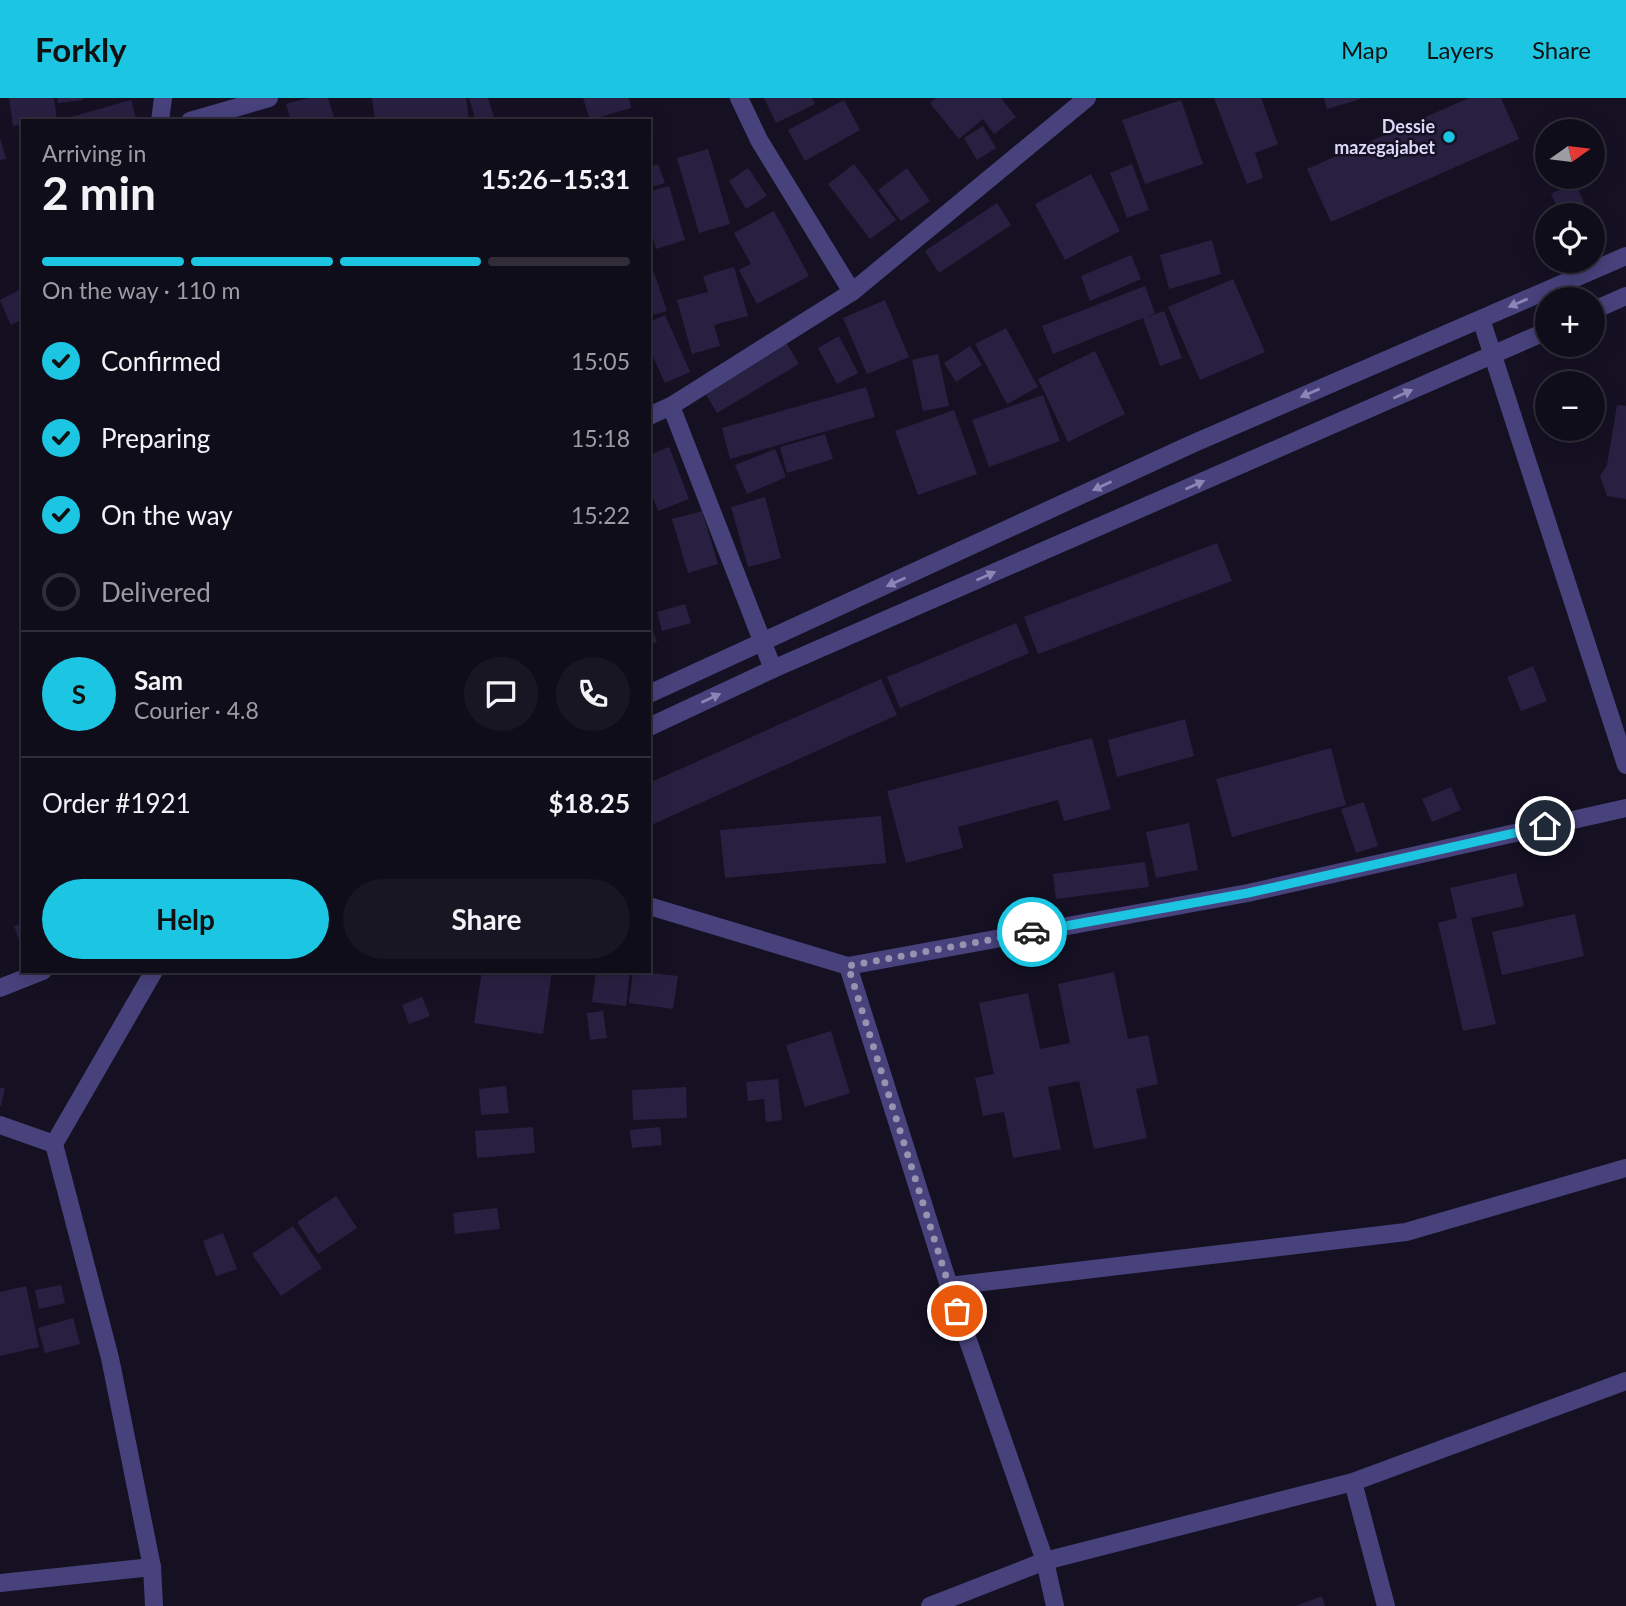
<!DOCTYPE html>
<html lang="en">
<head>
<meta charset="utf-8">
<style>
  :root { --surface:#100d1a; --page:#191623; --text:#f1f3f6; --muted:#9c9ca2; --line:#302d39; --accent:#1cc6e2 }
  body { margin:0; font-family:Lato,sans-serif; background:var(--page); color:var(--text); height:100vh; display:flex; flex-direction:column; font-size:26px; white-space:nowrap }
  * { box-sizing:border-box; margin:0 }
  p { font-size:23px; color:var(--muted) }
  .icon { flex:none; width:38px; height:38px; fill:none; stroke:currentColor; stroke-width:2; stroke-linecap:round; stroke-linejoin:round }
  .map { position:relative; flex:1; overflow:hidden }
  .details { position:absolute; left:21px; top:21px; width:630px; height:854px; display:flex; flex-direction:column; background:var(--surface); border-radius:0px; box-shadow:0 4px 18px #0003,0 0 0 2px var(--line) }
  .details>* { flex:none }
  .needle { width:46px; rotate:76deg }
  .fabs { position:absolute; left:1535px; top:21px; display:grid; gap:14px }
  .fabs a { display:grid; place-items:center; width:70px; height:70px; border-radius:50%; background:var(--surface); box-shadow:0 4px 18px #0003,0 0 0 2px var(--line); font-size:35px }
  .pin { position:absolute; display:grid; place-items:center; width:60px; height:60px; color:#fff; margin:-30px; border:4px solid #fff; border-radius:50%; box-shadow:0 2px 7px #0007 }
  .courier { position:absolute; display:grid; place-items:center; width:70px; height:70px; margin:-35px; border:5px solid #1cc6e2; border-radius:50%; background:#fff; color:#222; box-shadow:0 2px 9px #0007 }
  .summary em { font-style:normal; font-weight:700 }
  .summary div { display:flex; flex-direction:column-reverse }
  .summary { display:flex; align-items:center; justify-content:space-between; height:119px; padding:0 21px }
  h1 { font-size:46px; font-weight:700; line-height:52px }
  .bar { display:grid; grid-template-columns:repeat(4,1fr); gap:10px 7px; align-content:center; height:84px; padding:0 21px }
  .bar i { height:9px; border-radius:5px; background:var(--line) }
  .bar .on { background:var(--accent) }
  .bar p { grid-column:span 4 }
  .line { display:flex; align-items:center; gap:18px; padding:0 21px; border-top:2px solid var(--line) }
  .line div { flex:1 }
  .round { display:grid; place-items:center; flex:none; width:74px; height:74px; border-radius:37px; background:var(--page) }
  ol { padding:0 21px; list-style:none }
  li { display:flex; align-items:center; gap:21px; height:77px }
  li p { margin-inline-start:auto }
  li .icon { padding:7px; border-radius:50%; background:var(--accent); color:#111; stroke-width:4 }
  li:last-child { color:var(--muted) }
  li i { width:38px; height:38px; border:4px solid var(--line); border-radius:50% }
  .cta { display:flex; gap:14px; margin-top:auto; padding:14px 21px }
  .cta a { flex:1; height:80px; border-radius:42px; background:var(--accent); color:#111; font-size:28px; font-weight:700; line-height:80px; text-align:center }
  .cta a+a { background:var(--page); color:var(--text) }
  header { display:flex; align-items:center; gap:42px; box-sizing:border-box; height:98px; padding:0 35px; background:var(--accent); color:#111 }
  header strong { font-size:33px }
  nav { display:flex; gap:38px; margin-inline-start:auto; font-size:24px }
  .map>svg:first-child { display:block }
  .building { fill:#282041 }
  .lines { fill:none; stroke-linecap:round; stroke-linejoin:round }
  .minor { stroke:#47427c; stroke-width:18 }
  .oneway { fill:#8a86b5 }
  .done { stroke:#9792af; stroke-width:7; stroke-dasharray:0 12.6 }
  .route { stroke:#1cc6e2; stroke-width:9 }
  .poi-dot { fill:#1cc6e2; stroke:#151123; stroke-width:2.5 }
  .labels { text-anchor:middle; stroke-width:5; stroke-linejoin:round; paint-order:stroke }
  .poi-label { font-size:18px; font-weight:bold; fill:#ddd8fa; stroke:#151123; text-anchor:end }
</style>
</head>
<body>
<header>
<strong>Forkly</strong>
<nav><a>Map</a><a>Layers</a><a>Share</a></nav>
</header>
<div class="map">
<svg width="1626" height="1508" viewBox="0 0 1626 1508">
  <rect width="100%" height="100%" fill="#151123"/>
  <g class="building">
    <polygon points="9,0 54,0 57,22 23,23 23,26 13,28"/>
    <polygon points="57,0 83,0 83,2 58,5"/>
    <polygon points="308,0 328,0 335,23 291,23 286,6"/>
    <polygon points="372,0 466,0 469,23 375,23"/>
    <polygon points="469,0 488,0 495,23 476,23"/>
    <polygon points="583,0 629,0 631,10 590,22"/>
    <polygon points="764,0 812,0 815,6 776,25"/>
    <polygon points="936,0 1001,0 1016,19 994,36 983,21 959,41 930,5"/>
    <polygon points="1214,0 1261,0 1278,46 1255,55 1263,80 1247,86"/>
    <polygon points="1324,0 1361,0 1361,1 1327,11"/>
    <polygon points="1469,0 1501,0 1519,41 1331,124 1307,71"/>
    <polygon points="131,2 137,23 60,23 60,22"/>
    <polygon points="844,2 860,32 805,63 788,32"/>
    <polygon points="1181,2 1203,66 1145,86 1122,22"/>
    <polygon points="983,28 996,50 977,62 964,40"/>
    <polygon points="0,40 6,61 0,62"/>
    <polygon points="708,51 730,126 699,135 677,60"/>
    <polygon points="658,66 665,85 649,90 649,69"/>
    <polygon points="854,66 896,122 870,141 828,86"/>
    <polygon points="1132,66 1149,112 1127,120 1110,75"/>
    <polygon points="748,70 767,98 746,111 729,83"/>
    <polygon points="907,70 930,103 901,123 878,92"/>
    <polygon points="1091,76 1120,133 1065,162 1035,106"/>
    <polygon points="1575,84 1584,105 1560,116 1551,96"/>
    <polygon points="669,88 685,142 656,151 649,126 649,93"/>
    <polygon points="997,105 1011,127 939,175 925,153"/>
    <polygon points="774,113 809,178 757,206 739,172 751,166 734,135"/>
    <polygon points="1212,142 1221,176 1169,191 1160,157"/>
    <polygon points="1131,157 1141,181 1090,203 1081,178"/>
    <polygon points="649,160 667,213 649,218"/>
    <polygon points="734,169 748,218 714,227 720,248 692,256 677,202 708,194 703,178"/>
    <polygon points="1233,181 1265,254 1200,282 1168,209"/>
    <polygon points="1145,188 1155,215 1147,219 1164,213 1182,260 1160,268 1143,220 1053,256 1042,228"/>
    <polygon points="23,190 23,221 11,227 0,202"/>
    <polygon points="885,202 909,259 867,276 843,220"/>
    <polygon points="665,217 690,274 665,285 649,250 649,224"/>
    <polygon points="1006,230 1038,289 1007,306 975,246"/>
    <polygon points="839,238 858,275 837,286 818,250"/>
    <polygon points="786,244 799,266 717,315 704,293"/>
    <polygon points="970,248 982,267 956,284 944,265"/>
    <polygon points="1095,253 1125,316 1068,344 1038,281"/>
    <polygon points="938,256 949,308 923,313 912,262"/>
    <polygon points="866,289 875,319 730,361 722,330"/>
    <polygon points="1043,297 1060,343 989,369 972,322"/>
    <polygon points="1617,307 1626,308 1626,401 1607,398 1600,378 1607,367"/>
    <polygon points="954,312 977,376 918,397 895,333"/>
    <polygon points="825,336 833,361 787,375 780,349"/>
    <polygon points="669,349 689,401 658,413 649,389 649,357"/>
    <polygon points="775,351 786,379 747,396 735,367"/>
    <polygon points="765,399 781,460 748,469 731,409"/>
    <polygon points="702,413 718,466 688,475 672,421"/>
    <polygon points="1217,445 1232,483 1038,556 1024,519"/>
    <polygon points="685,506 691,525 662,533 657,514"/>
    <polygon points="649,523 657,544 649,547"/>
    <polygon points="1016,525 1029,555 900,610 887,579"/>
    <polygon points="1533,568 1547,603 1521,613 1507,579"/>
    <polygon points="881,581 897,617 649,728 649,685"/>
    <polygon points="1185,621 1194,658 1117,679 1108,642"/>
    <polygon points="1092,640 1111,711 1064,723 1058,702 958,729 963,750 906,765 887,693"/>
    <polygon points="1331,650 1346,707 1232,739 1216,681"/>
    <polygon points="1451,689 1461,712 1432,724 1422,701"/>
    <polygon points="1364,704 1378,748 1356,755 1341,711"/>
    <polygon points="881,718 886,765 725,780 720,732"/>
    <polygon points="1189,725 1198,772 1156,780 1146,734"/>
    <polygon points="1145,764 1149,789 1056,801 1053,776"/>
    <polygon points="1516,775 1524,808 1471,820 1496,926 1463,933 1438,825 1457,820 1450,790"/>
    <polygon points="1575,816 1584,858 1502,877 1492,834"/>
    <polygon points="23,825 23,851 22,851 14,828"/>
    <polygon points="482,873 552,873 543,936 474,925"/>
    <polygon points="596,873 630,873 626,908 592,904"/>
    <polygon points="633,873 678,878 673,911 629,905"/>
    <polygon points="1114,874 1128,941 1148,937 1158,986 1136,991 1147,1040 1094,1051 1079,983 1048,989 1061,1051 1013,1060 1004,1014 983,1018 975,980 994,976 979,905 1028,895 1040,951 1070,945 1058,886"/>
    <polygon points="422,899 430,918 409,926 402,907"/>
    <polygon points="603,913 607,940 590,942 587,915"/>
    <polygon points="831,933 850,995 805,1009 786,947"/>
    <polygon points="778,981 782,1022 766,1024 764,1001 748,1003 746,984"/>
    <polygon points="506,988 509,1015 481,1017 479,991"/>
    <polygon points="686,989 687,1020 633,1022 632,992"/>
    <polygon points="0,990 5,990 1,1008 0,1008"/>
    <polygon points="533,1029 535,1055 477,1060 475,1033"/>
    <polygon points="660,1029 662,1047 632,1050 630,1032"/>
    <polygon points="336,1098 357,1130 318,1156 297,1124"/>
    <polygon points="497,1110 500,1131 455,1136 453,1115"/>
    <polygon points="293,1128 322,1170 281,1198 252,1156"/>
    <polygon points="223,1135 237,1171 216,1178 203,1143"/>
    <polygon points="61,1187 65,1205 39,1211 35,1192"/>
    <polygon points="26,1188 39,1249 0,1258 0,1194"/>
    <polygon points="73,1220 80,1246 45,1255 38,1230"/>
    <polygon points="1322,1498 1325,1508 1296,1508"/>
  </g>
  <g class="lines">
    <g class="minor">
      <polyline points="739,0 759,42 852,194"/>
      <polyline points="160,23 163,0"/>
      <polyline points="190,23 269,0"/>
      <polyline points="1592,213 1626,198"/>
      <polyline points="1481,221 1626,667"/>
      <polyline points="671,308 773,571"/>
      <polyline points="649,318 671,308 852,194 1087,0"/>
      <polyline points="649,596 1192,346 1626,158"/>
      <polyline points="649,629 773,571 1547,233"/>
      <polyline points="649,808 848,868 1248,795 1626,710"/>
      <polyline points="848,868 949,1188 1045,1463 1055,1508"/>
      <polyline points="0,890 43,873"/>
      <polyline points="0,1027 54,1046"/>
      <polyline points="949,1188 1406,1134 1626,1070"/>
      <polyline points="1353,1384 1386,1508"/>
      <polyline points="0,1485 152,1469"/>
      <polyline points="154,1508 152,1469 110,1260 54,1046 154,873"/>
      <polyline points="930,1508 1045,1463 1353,1384 1626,1283"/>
    </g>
  </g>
  <defs><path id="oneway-solid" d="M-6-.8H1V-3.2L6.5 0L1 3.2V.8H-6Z" transform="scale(1.75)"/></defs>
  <g class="oneway">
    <use href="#oneway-solid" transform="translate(1518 205) rotate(157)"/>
    <use href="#oneway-solid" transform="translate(1310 295) rotate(157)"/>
    <use href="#oneway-solid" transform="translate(1403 296) rotate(-24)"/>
    <use href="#oneway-solid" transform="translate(1195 387) rotate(-24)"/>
    <use href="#oneway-solid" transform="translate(1102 388) rotate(155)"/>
    <use href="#oneway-solid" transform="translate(986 478) rotate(-24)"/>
    <use href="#oneway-solid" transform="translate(896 484) rotate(156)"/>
    <use href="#oneway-solid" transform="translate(711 600) rotate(-25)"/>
  </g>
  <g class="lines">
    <polyline class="done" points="957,1213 848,868 1032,834"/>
    <polyline class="route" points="1032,834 1248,795 1545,728"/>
  </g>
  <circle class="poi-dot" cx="1449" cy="39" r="7"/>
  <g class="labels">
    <g class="poi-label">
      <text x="1435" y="35">Dessie<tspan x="1435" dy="21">mazegajabet</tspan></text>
    </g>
  </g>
</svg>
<div class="fabs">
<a><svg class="needle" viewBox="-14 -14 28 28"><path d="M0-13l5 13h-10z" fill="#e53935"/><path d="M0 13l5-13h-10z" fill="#9c9ca2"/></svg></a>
<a><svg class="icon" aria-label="locate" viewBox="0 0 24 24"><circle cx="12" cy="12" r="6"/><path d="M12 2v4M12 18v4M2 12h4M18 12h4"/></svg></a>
<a>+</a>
<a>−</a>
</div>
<div class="pin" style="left:957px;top:1213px;background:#ea580c"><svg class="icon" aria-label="bag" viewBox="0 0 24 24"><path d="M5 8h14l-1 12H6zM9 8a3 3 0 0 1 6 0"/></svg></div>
<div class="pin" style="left:1545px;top:728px;background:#1f2937"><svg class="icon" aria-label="home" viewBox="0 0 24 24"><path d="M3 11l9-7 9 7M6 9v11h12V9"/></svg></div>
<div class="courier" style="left:1032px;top:834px"><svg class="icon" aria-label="car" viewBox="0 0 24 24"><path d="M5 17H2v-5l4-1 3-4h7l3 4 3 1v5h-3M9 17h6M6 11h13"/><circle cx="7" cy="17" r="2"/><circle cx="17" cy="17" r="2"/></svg></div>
<section class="details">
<div class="summary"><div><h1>2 min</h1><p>Arriving in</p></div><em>15:26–15:31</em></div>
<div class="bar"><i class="on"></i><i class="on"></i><i class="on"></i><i></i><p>On the way · 110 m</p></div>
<ol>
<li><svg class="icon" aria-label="check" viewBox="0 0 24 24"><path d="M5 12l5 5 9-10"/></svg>Confirmed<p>15:05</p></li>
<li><svg class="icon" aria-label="check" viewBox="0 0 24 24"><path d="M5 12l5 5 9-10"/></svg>Preparing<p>15:18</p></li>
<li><svg class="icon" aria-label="check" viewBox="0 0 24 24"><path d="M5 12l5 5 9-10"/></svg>On the way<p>15:22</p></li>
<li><i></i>Delivered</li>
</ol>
<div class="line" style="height:126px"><b class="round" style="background:var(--accent);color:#111">S</b><div><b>Sam</b><p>Courier · 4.8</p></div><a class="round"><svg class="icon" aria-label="chat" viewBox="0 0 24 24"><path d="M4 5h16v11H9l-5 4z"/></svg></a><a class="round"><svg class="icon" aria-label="phone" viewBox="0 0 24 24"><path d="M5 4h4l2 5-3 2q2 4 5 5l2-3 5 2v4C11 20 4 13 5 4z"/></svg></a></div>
<div class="line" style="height:91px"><div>Order #1921</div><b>$18.25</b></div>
<div class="cta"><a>Help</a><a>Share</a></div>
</section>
</div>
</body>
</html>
